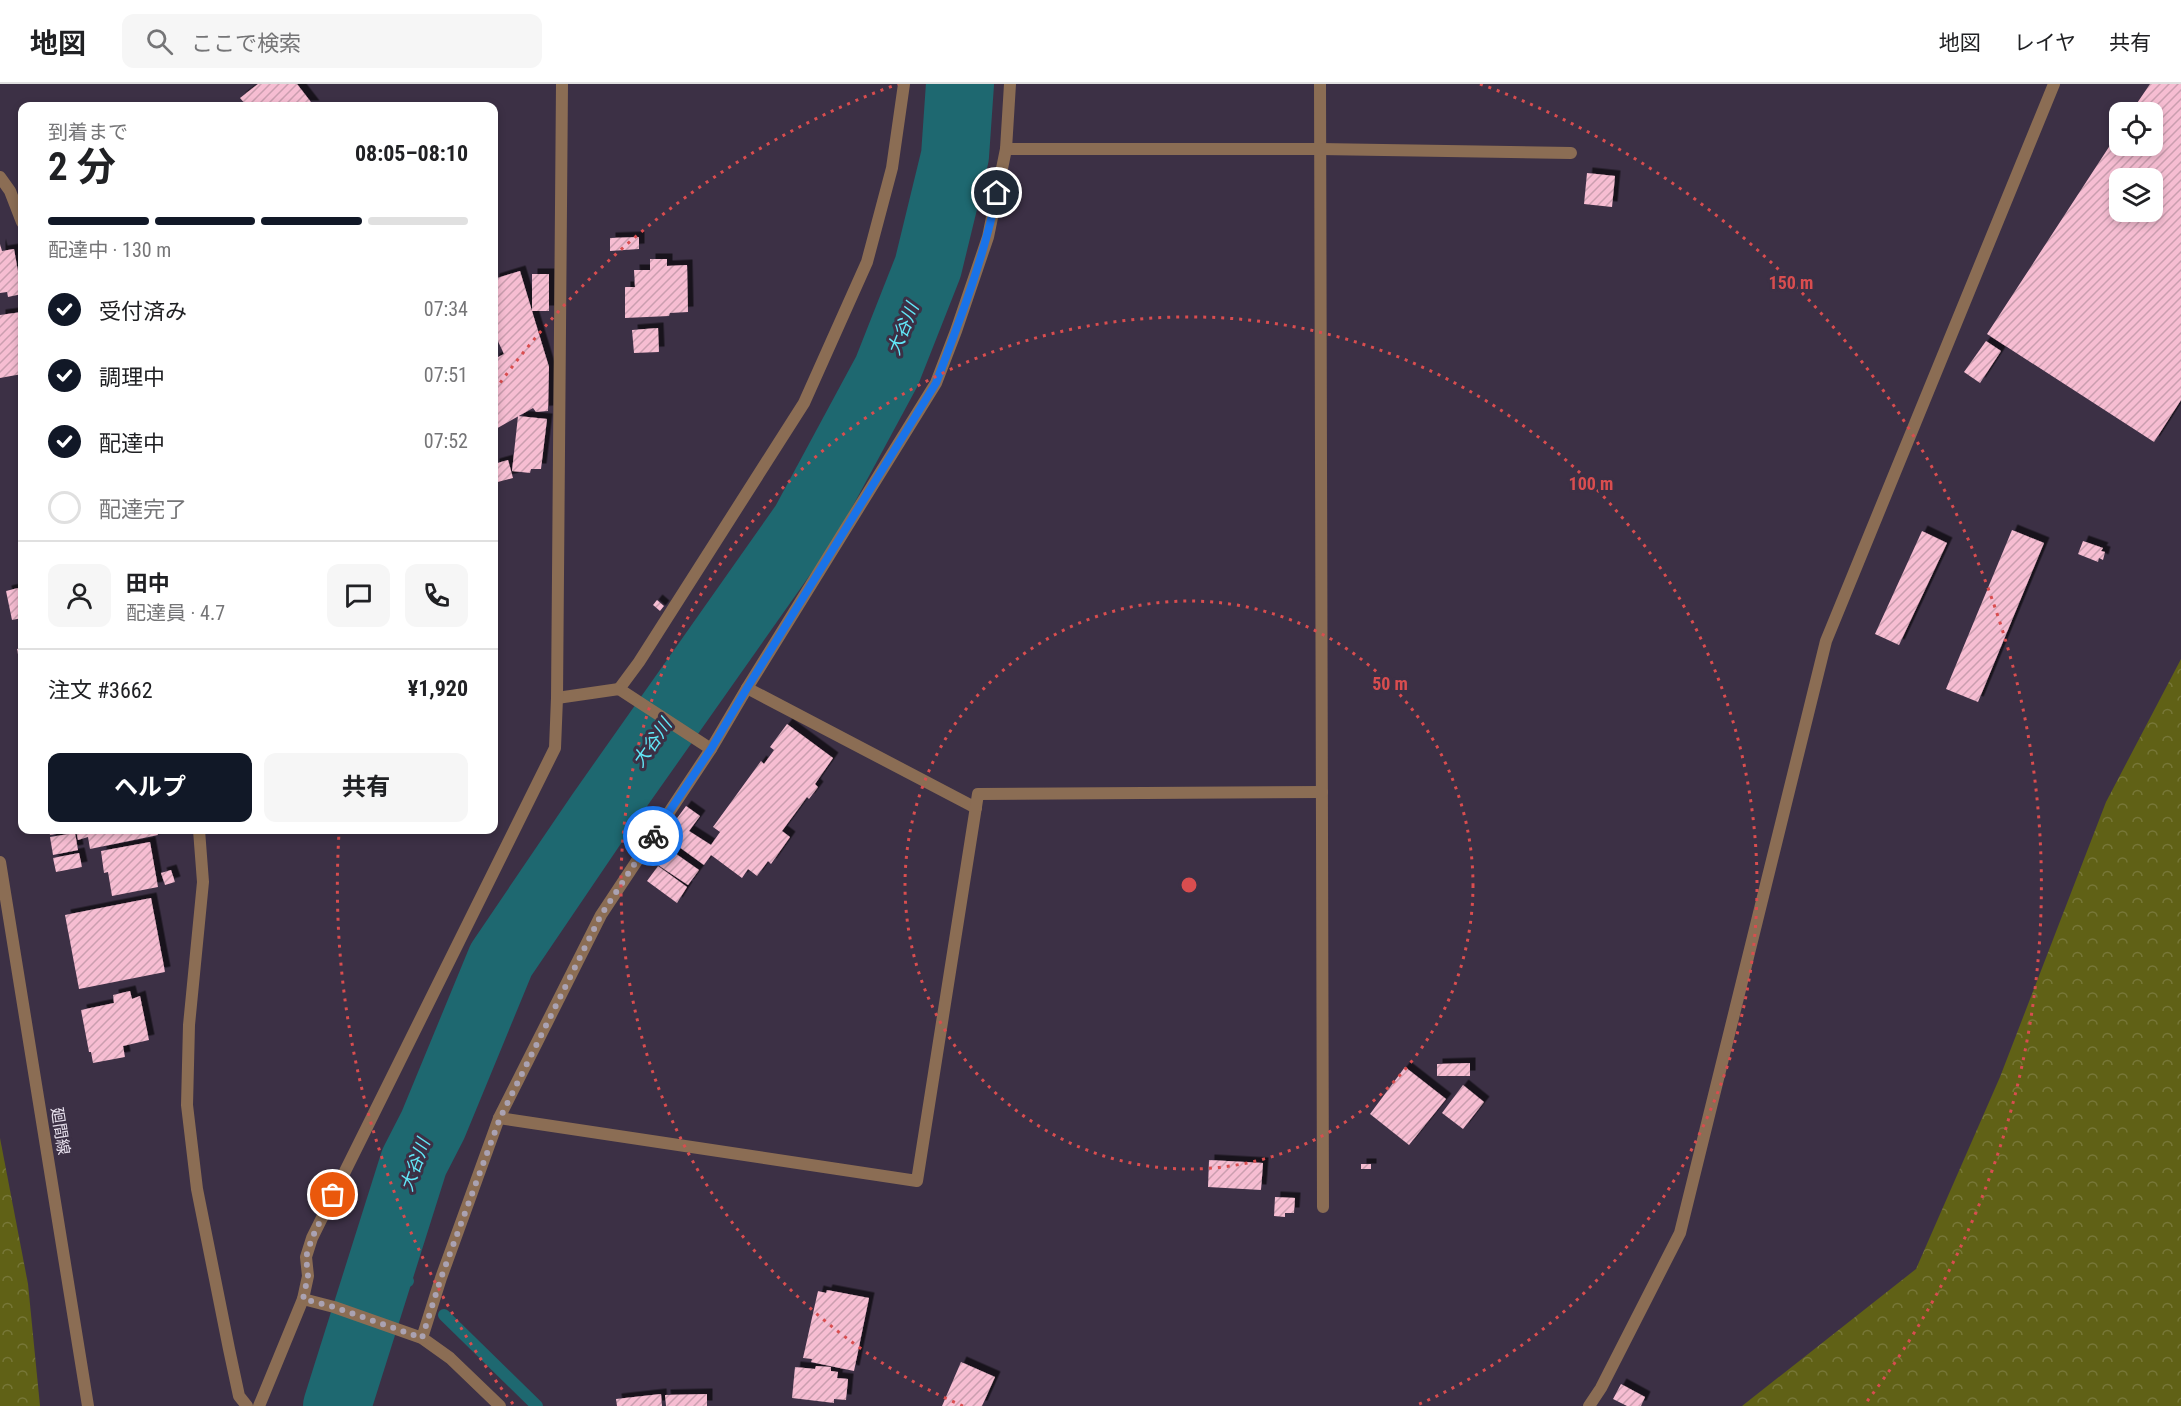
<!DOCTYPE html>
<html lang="ja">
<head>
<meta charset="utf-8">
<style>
  :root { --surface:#fff; --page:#f6f6f6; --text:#202124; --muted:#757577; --line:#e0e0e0; --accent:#111827 }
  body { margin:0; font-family:"Roboto Condensed","Noto Sans JP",sans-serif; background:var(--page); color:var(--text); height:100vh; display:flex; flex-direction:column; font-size:22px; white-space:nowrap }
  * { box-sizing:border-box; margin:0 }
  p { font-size:20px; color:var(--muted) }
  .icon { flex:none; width:33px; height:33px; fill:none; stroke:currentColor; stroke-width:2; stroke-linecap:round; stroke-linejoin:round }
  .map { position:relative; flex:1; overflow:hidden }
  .side { position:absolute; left:18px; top:18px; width:480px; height:732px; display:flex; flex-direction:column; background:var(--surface); border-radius:12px; box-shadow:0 3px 9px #0003 }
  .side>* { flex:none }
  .controls { position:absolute; left:2109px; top:18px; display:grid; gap:12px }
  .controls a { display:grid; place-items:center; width:54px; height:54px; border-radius:12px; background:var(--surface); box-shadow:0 3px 9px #0003; font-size:30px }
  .pin { position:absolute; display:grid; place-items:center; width:51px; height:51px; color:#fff; margin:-26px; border:3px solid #fff; border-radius:50%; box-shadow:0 2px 6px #0007 }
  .courier { position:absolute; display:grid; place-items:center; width:60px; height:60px; margin:-30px; border:4px solid #1a73e8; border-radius:50%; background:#fff; color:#222; box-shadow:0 2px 8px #0007 }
  .overview em { font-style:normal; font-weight:700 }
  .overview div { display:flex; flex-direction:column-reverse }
  .overview { display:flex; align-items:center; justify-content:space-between; height:102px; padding:0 30px }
  h1 { font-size:39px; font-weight:700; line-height:45px }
  .bar { display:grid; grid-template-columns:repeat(4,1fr); gap:9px 6px; align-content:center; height:72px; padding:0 30px }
  .bar i { height:8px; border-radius:4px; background:var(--line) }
  .bar .active { background:var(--accent) }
  .bar p { grid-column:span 4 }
  .line { display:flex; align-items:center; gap:15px; padding:0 30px; border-top:2px solid var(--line) }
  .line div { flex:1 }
  .round { display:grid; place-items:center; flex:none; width:63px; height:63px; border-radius:12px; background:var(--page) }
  ol { padding:0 30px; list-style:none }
  li { display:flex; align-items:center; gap:18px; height:66px }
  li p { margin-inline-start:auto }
  li .icon { padding:6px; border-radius:50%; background:var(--accent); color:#fff; stroke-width:4 }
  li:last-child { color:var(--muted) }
  li i { width:33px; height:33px; border:3px solid var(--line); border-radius:50% }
  .action { display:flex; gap:12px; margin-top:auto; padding:12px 30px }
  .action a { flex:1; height:69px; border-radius:12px; background:var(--accent); color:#fff; font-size:24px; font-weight:700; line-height:69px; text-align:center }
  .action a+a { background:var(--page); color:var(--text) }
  header { display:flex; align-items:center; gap:36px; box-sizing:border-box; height:84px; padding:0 30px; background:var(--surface); border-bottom:2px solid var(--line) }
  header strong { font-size:28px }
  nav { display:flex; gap:33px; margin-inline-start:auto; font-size:21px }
  .search { width:420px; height:54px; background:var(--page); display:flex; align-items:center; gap:15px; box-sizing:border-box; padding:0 21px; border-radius:12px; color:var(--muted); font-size:22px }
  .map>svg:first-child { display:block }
  .forest { fill:url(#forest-crowns) }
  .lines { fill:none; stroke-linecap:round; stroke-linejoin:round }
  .stream { stroke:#1e6870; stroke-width:12 }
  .river { stroke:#1e6870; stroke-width:68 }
  .building { fill:url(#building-hatch); fill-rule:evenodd; filter:url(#shadow) }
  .minor { stroke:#8b6d54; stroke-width:12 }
  .tertiary { stroke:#8b6d54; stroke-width:12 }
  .done { stroke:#aaa2b2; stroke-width:6; stroke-dasharray:0 10.8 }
  .route { stroke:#1a73e8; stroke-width:8 }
  .ring { fill:none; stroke:#d94d4f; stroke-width:3; stroke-dasharray:3 6 }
  .labels { text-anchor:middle; stroke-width:6; stroke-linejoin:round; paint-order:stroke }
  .street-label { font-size:16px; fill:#e6dfec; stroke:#3c3045 }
  .water-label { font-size:18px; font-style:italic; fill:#62e9f9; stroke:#3c3045 }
  .centre { fill:#d94d4f; stroke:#3c3045; stroke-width:3 }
  .ring-label { font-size:18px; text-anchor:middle; font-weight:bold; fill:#d94d4f; stroke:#3c3045; stroke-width:6; stroke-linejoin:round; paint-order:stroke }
</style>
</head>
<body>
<header>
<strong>地図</strong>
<div class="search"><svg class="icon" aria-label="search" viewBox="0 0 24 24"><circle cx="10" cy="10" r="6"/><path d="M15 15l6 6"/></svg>ここで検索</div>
<nav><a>地図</a><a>レイヤ</a><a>共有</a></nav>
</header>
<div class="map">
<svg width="2181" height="1322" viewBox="0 0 2181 1322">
  <defs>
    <pattern id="forest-crowns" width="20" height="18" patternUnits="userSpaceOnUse" patternTransform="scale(1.5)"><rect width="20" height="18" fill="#606116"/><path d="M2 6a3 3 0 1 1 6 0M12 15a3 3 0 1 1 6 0" fill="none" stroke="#777738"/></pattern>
    <pattern id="building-hatch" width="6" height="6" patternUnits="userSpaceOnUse" patternTransform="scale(1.5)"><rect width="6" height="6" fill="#f6bdd2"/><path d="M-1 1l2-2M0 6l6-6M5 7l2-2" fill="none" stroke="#ca9eaf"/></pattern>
    <filter id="shadow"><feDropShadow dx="5.5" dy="-5.5" stdDeviation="0" flood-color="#0009"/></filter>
  </defs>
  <rect width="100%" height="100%" fill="#3c3045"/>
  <g class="forest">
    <polygon points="2181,575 2181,1322 1742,1322 1916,1185 2000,993 2106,718"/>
    <polygon points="0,1054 28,1200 40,1322 0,1322"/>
  </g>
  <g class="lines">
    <g class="stream">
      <polyline points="383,1173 408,1197"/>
      <polyline points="444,1231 537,1322"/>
    </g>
    <polyline class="river" points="337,1322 414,1078 433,1041 501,876 600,730 805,439 887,287 928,183 955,72 960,0"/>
  </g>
  <g class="building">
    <polygon points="258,0 297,0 314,22 247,22 240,14"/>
    <path d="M 2150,0 L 2181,0 L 2181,316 L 2154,358 L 1987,250 L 2120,46 L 2120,62 L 2152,62 L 2152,28 L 2131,28 ZM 2120,94 L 2152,94 L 2152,128 L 2120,128 Z"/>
    <polygon points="1587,89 1615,92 1612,123 1584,120"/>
    <polygon points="639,153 639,165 610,167 610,154"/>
    <polygon points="0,160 2,167 14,165 22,210 8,213 7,208 0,209"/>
    <polygon points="650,175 667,175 667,182 687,181 688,228 670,229 669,232 625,234 625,203 635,203 634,186 650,186"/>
    <polygon points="520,187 532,227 532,190 549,190 549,227 532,227 549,283 548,327 536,328 533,324 494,346 494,275 504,270 494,249 494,228 497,226 494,218 494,195"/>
    <polygon points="22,228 22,290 0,294 0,231"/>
    <polygon points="658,244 659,268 634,269 632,246"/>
    <polygon points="1986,257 2001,267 1980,299 1964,288"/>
    <polygon points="518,332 547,335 541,385 531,385 530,389 512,387"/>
    <polygon points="508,376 513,394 494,399 494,380"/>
    <polygon points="2012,446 2044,459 1978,618 1946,605"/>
    <polygon points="1922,447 1947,459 1899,561 1875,550"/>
    <polygon points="2083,457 2103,464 2101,467 2105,468 2103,476 2099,474 2098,478 2078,470"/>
    <polygon points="22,503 22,534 12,536 6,507"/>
    <polygon points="657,516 664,522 660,527 653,521"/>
    <polygon points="22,564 22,580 20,581 17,565"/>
    <polygon points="787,640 833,674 815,700 818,703 809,715 807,713 782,747 790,753 771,780 768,777 757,792 748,785 742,794 711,771 704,781 664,752 686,722 700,732 689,747 711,761 720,748 713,743 761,677 764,680 774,666 770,663"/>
    <polygon points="49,746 72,746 72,747 50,751"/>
    <polygon points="76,746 157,746 158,751 90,765 88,753 78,756"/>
    <polygon points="75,749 78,766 53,771 50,753"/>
    <polygon points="150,758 158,803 112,812 108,788 104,789 101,767"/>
    <polygon points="669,765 699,786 688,801 658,781"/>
    <polygon points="79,769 82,783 56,788 53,774"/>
    <polygon points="658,782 687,803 677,819 647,797"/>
    <polygon points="171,786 175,798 165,801 161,789"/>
    <polygon points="151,814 165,888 79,905 65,831"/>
    <polygon points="130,907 132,915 140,912 149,956 123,962 125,973 93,979 91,968 89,968 81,926 114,919 113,911"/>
    <polygon points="1470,979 1470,992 1437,992 1437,980"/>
    <polygon points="1405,983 1446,1015 1409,1061 1370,1030"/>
    <polygon points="1463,1001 1484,1018 1463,1045 1442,1029"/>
    <polygon points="1209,1076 1263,1079 1261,1106 1208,1103"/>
    <rect x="1361" y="1080" width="10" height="5"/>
    <polygon points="1275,1113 1295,1114 1294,1129 1285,1129 1285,1133 1274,1132"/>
    <polygon points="827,1206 869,1214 854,1287 811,1278 812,1275 803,1274 818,1207 826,1209"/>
    <polygon points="961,1278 995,1293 982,1322 942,1322"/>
    <polygon points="816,1282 831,1283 831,1287 838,1288 837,1294 848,1295 846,1316 834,1315 834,1319 792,1314 795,1283 815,1285"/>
    <polygon points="1621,1300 1645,1313 1641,1322 1627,1322 1613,1315"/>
    <polygon points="661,1310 662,1322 617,1322 616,1315"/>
    <polygon points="707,1310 707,1322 666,1322 665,1311"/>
  </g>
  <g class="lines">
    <g class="minor">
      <polyline points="1320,0 1323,1123"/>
      <polyline points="1006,65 1320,65 1571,69"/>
      <polyline points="0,93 10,107 22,138"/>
      <polyline points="747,604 976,724"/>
      <polyline points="619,605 639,578 804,319 867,178 892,84 904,0"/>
      <polyline points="557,614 619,605 711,665"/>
      <polyline points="199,746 203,798 189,941 187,1021 197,1105 229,1265 239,1312 247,1322"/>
      <polyline points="499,1034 917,1097 978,710 1322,708"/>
      <polyline points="303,1215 334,1223 422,1254 450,1274 500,1322"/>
      <polyline points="422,1254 441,1194 499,1034 601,831 711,665 747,604 936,299 956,247 988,153 1006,65 1010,0"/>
      <polyline points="259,1322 303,1215 308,1192 306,1173 312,1154 555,664 557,614 562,0"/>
      <polyline points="1589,1322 1601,1304 1680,1149 1826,557 2054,0"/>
    </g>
    <polyline class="tertiary" points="0,778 88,1322"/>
  </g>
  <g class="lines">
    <polyline class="done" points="333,1111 312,1154 306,1173 308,1192 303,1215 334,1223 422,1254 441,1194 500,1034 601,831 653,752"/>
    <path class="route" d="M 653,752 L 711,665 L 747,604 L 936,299 C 960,236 984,174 997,109"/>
  </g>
  <g class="ring">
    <circle cx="1189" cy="801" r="284"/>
    <path d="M963 1322A568 568 0 1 1 1415 1322"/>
    <path d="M513 1320A852 852 0 0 1 339 749M495 306A852 852 0 0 1 898 0M1480 0A852 852 0 0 1 1865 1320"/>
  </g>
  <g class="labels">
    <g class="street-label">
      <text transform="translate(61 1047) rotate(81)" y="6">廻間線</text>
    </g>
    <g class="water-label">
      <text transform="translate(903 245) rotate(-68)" y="6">大谷川</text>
      <text transform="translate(652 659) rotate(-55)" y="6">大谷川</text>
      <text transform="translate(415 1081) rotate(-70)" y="6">大谷川</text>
    </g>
  </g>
  <circle cx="1189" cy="801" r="9" class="centre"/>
  <g class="ring-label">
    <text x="1791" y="205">150 m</text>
    <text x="1591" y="406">100 m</text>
    <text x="1390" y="606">50 m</text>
  </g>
</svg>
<div class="controls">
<a><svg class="icon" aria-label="locate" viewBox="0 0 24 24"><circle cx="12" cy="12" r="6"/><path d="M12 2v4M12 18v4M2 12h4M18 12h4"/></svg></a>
<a><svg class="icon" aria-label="layers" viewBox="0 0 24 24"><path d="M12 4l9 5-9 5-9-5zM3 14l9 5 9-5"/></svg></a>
</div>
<div class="pin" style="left:333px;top:1111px;background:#ea580c"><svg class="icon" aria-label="bag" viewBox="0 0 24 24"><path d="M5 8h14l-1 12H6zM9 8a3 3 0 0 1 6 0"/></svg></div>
<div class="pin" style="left:997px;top:109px;background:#1f2937"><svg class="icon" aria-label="home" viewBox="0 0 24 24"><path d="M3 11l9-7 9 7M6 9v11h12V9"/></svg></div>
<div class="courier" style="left:653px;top:752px"><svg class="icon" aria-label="bike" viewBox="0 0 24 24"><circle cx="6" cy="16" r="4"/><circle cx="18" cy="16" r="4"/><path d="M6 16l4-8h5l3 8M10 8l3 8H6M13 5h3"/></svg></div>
<section class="side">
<div class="overview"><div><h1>2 分</h1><p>到着まで</p></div><em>08:05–08:10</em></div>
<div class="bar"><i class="active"></i><i class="active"></i><i class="active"></i><i></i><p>配達中 · 130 m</p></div>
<ol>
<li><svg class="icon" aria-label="check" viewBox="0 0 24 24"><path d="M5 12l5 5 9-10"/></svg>受付済み<p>07:34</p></li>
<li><svg class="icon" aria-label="check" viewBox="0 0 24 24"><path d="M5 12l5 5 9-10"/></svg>調理中<p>07:51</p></li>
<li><svg class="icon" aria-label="check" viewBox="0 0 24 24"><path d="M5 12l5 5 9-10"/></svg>配達中<p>07:52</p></li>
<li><i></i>配達完了</li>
</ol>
<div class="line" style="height:108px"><a class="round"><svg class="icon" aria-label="person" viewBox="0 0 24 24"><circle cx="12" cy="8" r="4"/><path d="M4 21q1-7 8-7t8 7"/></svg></a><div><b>田中</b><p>配達員 · 4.7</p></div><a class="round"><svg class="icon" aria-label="chat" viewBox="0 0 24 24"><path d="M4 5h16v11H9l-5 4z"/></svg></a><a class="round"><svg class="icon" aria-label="phone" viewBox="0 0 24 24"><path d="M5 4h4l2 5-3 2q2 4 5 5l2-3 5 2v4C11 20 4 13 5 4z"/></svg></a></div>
<div class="line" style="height:78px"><div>注文 #3662</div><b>¥1,920</b></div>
<div class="action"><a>ヘルプ</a><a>共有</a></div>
</section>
</div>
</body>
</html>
